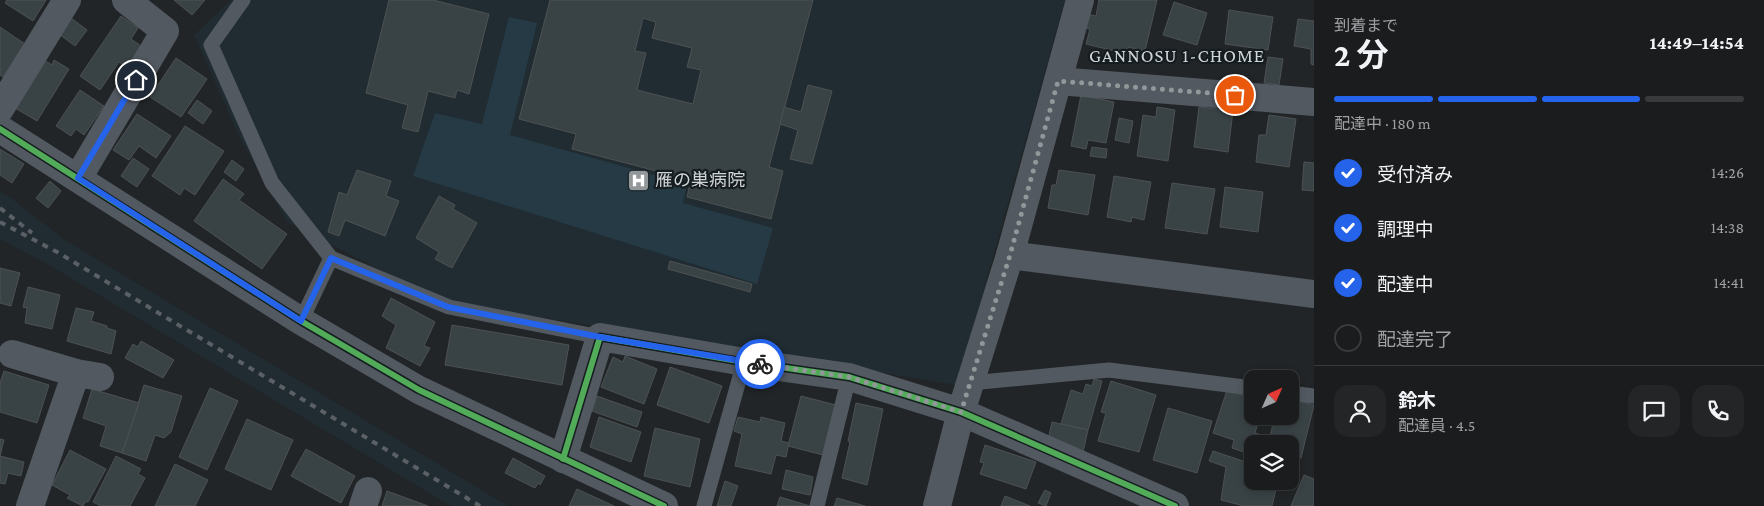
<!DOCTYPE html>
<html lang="ja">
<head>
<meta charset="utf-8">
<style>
  :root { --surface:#1a1c1d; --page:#232526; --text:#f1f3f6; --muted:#9fa1a4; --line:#383a3b; --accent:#2563eb }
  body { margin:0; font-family:"Crimson Pro","Noto Sans JP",serif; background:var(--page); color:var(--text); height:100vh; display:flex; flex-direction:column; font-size:19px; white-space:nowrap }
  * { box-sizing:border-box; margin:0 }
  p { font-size:16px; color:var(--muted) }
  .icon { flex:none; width:28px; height:28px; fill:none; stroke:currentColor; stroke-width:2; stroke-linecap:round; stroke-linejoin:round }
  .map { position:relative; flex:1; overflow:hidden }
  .details { display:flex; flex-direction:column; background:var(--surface); width:450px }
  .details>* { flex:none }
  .needle { width:32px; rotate:45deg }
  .tools { position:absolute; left:1244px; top:370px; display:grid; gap:10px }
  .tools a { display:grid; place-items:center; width:55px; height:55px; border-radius:10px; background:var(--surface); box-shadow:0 2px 8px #0003,0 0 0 1px var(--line); font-size:25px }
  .pin { position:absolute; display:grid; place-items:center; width:42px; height:42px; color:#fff; margin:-21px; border:2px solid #fff; border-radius:50%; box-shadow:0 1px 5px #0007 }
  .courier { position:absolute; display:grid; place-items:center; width:50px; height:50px; margin:-25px; border:4px solid #2563eb; border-radius:50%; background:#fff; color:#222; box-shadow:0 1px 6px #0007 }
  .headline em { font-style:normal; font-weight:700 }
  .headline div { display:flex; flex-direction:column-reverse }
  .headline { display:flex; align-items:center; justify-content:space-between; height:85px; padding:0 20px }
  h1 { font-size:32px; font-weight:700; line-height:38px }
  .bar { display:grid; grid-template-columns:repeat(4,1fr); gap:8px 5px; align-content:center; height:60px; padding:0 20px }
  .bar i { height:6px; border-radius:4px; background:var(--line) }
  .bar .selected { background:var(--accent) }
  .bar p { grid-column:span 4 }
  .line { display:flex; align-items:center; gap:12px; padding:0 20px; border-top:1px solid var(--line) }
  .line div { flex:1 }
  .round { display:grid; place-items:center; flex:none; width:52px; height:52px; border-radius:15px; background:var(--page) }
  ol { padding:0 20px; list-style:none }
  li { display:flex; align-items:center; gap:15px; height:55px }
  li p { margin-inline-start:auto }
  li .icon { padding:5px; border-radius:50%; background:var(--accent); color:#fff; stroke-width:4 }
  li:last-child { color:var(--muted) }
  li i { width:28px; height:28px; border:2px solid var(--line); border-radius:50% }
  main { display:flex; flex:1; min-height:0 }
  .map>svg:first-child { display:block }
  .built { fill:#202c32 }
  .green { fill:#253a44 }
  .building { fill:#394346; stroke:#4e5152; fill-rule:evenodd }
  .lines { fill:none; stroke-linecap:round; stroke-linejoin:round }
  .lane { stroke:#525961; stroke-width:15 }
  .street { stroke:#525961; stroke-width:28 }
  .rail { stroke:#5b6065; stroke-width:4; stroke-dasharray:6 6; stroke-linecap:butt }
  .cycleway-casing { stroke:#161d20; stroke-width:9 }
  .cycleway { stroke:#51ab58; stroke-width:6 }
  .done { stroke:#929799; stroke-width:5; stroke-dasharray:0 9 }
  .route { stroke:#2563eb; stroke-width:6 }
  .labels { text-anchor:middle; stroke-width:4.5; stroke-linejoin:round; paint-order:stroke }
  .poi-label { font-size:18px; fill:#cfd4d6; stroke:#161d20; text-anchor:start }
  .neighbourhood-label { font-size:19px; letter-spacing:1px; fill:#cfd4d6; stroke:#161d20 }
</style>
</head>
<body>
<main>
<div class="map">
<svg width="1314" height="506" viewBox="0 0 1314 506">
  <rect width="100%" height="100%" fill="#222527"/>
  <g class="built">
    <polygon points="231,0 1065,0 957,385 440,301 287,222 240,138 194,35"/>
    <polygon points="0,191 11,198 65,240 508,506 451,506 49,265 0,239"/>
  </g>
  <polygon class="green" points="509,17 537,23 510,135 687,184 683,203 773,228 757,284 413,176 435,113 482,124"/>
  <g class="building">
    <polygon points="7,0 46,0 33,21 5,3"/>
    <polygon points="174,0 205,0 192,15"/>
    <polygon points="389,0 433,0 489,14 469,94 457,90 455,98 428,91 418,132 402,128 408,105 366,93"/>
    <path d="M 550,0 L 813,0 L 769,167 L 783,171 L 771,219 L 687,197 L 691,180 L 572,149 L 576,134 L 519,119 ZM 643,18 L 656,22 L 652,38 L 692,48 L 687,67 L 701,70 L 693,104 L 637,90 L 646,53 L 635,51 Z"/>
    <polygon points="1099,0 1157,0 1145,51 1128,47 1127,54 1086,44 1090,29 1079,27 1082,13 1096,16"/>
    <polygon points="1174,2 1207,13 1197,45 1163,35"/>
    <polygon points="1229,10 1273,17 1268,50 1225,44"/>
    <polygon points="121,16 138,28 131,39 141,46 127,67 119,62 100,90 80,76"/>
    <polygon points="71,18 87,30 75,46 59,34"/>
    <polygon points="1298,19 1314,21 1314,65 1311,64 1311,49 1294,46"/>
    <polygon points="0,27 25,44 3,77 0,75"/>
    <polygon points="39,57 52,65 54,60 69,69 37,121 10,105"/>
    <polygon points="1268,57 1283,59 1279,85 1264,83"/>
    <polygon points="176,58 207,79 181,117 150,97"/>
    <polygon points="808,85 832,91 812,164 790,159 798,130 780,124 784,107 801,112"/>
    <polygon points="80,90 104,106 84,135 76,129 71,136 56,126"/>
    <polygon points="1081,95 1114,102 1106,143 1088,140 1086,149 1071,146"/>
    <polygon points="197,100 212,111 203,124 188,113"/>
    <polygon points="1157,107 1175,110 1168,161 1137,156 1143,115 1156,117"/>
    <polygon points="1199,107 1233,111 1228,152 1194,147"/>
    <polygon points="137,114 171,136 156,158 139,146 129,160 113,150"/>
    <polygon points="1269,115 1296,119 1289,167 1256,162 1259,135 1266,135"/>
    <polygon points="1119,118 1133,121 1129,143 1115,140"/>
    <polygon points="185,126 224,151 195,195 184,188 180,195 152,176"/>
    <polygon points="1092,147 1107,149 1106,158 1090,156"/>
    <polygon points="0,149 24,164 12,183 0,175"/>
    <polygon points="133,158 149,169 137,187 121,176"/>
    <polygon points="232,160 244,169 236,181 224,172"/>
    <polygon points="1304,162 1314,163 1314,191 1302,190"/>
    <polygon points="357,170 391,181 386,196 399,201 385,236 345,220 339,236 328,232 339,192 347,195"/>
    <polygon points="1059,170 1095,175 1088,215 1048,208 1052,185 1056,185"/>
    <polygon points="1114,176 1151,182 1144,220 1132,217 1131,222 1107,217"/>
    <polygon points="223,179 244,194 239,200 287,234 262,269 194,221"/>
    <polygon points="50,181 61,191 48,208 36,198"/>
    <polygon points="1172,183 1215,189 1207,234 1165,228"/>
    <polygon points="1225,187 1263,192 1258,232 1220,227"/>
    <polygon points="439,196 455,205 453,209 477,223 452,268 435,259 439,252 416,238"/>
    <polygon points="670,261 752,284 750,292 668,269"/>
    <polygon points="0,268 20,273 11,306 0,303"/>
    <polygon points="28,287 60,295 52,329 25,323 27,308 23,307"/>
    <polygon points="391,298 435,322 424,346 430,348 420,366 386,348 396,325 382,316"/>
    <polygon points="76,308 94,312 91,321 107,326 107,328 116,331 111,354 67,341"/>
    <polygon points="452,325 569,345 562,385 445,365"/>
    <polygon points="141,341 174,360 163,378 125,358 133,344 138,347"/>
    <polygon points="625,356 657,369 644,404 601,387 613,357 623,362"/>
    <polygon points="670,367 722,386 709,423 657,405"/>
    <polygon points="4,371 49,385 37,423 0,412 0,383"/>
    <polygon points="1094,379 1102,381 1088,430 1061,424 1071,390 1083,394 1086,384 1092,386"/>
    <polygon points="1111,381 1156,395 1139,452 1098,441 1106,413 1101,412"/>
    <polygon points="144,385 182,396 171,432 164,438 155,435 146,461 122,453"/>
    <polygon points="210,388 238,401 207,470 179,457"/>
    <polygon points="92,389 139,403 122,453 100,446 106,426 83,418"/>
    <polygon points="1227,390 1252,398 1252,416 1260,416 1255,433 1261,435 1257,444 1252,444 1252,455 1232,448 1234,440 1213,433"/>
    <polygon points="597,396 642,412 637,427 592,411"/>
    <polygon points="801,396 836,405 823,455 788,446"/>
    <polygon points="1290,399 1314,405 1301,458 1290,456 1290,444 1268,444 1275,416 1290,416"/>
    <polygon points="856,403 883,409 867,485 842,478 850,442 848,441"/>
    <polygon points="1168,408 1212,421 1197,473 1153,460"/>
    <polygon points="599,417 641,432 631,462 590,447"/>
    <polygon points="738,417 760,422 761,417 785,423 781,441 789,443 786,457 776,455 771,474 735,466 742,434 734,431"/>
    <polygon points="247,419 293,440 271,490 225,469"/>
    <polygon points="1052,422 1088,430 1083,452 1047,444"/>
    <polygon points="655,428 700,439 690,487 644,476"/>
    <polygon points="0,439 4,440 0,456 24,462 21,476 8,473 5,484 0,483"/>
    <polygon points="985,445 1036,462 1026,489 980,474 984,463 980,462"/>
    <polygon points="306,449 355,476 341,503 291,476"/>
    <polygon points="70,450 106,469 88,502 86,501 83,506 67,498 70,495 52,485"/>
    <polygon points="1213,451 1252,464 1252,481 1278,481 1272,506 1244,506 1221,500 1226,467 1209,461"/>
    <polygon points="116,456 141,469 138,474 145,478 130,506 101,506 93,502"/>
    <polygon points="513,458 545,476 540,485 538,483 535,488 505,473"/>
    <polygon points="175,464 208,480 195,506 155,506"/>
    <polygon points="786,470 813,477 810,495 782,489"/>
    <polygon points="1304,475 1314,479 1314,506 1291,506"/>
    <polygon points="725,481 738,486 731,506 717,506"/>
    <polygon points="577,489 614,506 569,506"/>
    <polygon points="1045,490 1051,493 1046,506 1038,503"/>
    <polygon points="387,491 428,506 382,506"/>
    <polygon points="1005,496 1030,506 1001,506"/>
    <polygon points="780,497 810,506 777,506"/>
    <polygon points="837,498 865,506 834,506"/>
  </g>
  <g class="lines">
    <g class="lane">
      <polyline points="243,0 211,45 272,183 331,258 449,307 600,337"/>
      <polyline points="301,321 331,258"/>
      <polyline points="970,383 1109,370 1252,388"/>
      <polyline points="1290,393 1314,396"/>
      <polyline points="704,506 744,362"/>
      <polyline points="817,506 849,377"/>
    </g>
    <g class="street">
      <polyline points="1058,81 1314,102"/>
      <polyline points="0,109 67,0"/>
      <polyline points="0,129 301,321 419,390 664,506"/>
      <polyline points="78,178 165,31 126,0"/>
      <polyline points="1010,255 1314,294"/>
      <polyline points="12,354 76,373 100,377"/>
      <polyline points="563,459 600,337 744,362 849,377 961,412 1175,506"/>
      <polyline points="30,506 76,373"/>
      <polyline points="363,506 368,491"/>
      <polyline points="937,506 961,412 1010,255 1080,0"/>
    </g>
    <g class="rail">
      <polyline points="0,208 32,233"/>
      <polyline points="0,222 57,252 480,506"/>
    </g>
    <defs>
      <g id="cycleway">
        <polyline points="0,129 301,321 419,390 664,506"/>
        <polyline points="563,459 600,337 744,362 849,377 961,412 1175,506"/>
      </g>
    </defs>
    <use href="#cycleway" class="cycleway-casing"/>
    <use href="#cycleway" class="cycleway"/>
  </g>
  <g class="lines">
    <polyline class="done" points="760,364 849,377 961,412 1010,255 1058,81 1235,95"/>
    <polyline class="route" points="136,80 78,178 301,321 331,258 448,307 600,337 760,364"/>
  </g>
  <defs>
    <symbol id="hospital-square" viewBox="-11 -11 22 22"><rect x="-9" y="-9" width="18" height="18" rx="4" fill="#929799" stroke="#161d20"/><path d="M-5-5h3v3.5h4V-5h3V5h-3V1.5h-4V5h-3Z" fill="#fff"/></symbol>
  </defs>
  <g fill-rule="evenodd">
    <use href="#hospital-square" x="626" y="168" width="25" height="25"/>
  </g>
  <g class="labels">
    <g class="poi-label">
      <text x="655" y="186">雁の巣病院</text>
    </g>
    <g class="neighbourhood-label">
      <text x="1177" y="62">GANNOSU 1-CHOME</text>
    </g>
  </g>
</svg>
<div class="tools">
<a><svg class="needle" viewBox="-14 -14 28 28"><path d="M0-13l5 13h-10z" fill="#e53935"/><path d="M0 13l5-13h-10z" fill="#9fa1a4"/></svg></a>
<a><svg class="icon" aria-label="layers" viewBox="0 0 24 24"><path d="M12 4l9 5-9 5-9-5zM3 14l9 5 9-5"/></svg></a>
</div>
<div class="pin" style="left:1235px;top:95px;background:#ea580c"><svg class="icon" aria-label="bag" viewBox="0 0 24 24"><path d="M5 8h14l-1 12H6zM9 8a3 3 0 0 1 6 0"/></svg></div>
<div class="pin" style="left:136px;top:80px;background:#1f2937"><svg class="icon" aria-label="home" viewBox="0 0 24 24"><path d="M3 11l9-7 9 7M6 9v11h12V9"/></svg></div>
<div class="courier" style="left:760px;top:364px"><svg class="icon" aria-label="bike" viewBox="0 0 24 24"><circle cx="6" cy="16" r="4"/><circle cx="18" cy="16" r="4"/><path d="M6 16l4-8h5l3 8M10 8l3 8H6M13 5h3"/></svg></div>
</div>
<section class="details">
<div class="headline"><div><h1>2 分</h1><p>到着まで</p></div><em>14:49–14:54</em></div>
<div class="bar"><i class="selected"></i><i class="selected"></i><i class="selected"></i><i></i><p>配達中 · 180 m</p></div>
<ol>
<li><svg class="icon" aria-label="check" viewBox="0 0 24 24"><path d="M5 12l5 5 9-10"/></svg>受付済み<p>14:26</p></li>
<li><svg class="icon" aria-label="check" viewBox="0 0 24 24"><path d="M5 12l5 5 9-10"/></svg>調理中<p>14:38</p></li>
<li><svg class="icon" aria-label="check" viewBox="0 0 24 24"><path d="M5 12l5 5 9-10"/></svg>配達中<p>14:41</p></li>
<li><i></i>配達完了</li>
</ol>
<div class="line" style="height:90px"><a class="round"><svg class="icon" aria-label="person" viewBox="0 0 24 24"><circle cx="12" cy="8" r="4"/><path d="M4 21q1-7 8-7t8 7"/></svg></a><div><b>鈴木</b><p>配達員 · 4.5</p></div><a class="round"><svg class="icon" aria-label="chat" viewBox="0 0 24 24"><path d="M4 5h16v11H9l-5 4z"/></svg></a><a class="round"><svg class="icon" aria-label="phone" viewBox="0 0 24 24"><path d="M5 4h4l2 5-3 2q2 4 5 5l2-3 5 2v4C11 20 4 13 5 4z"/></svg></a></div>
</section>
</main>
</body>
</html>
